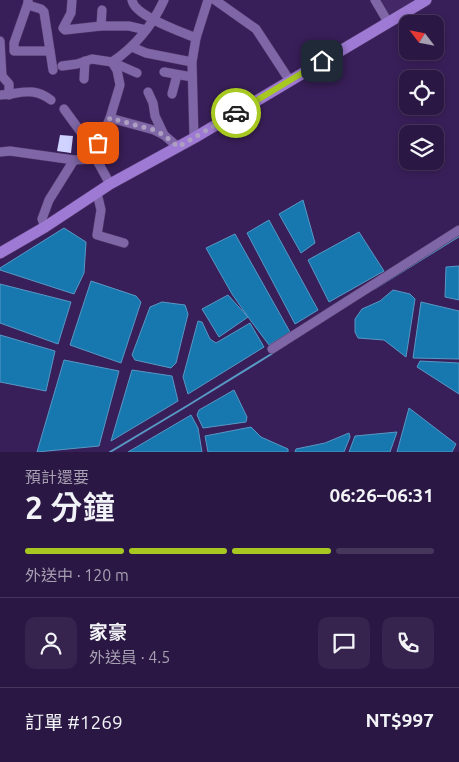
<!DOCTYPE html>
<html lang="zh-TW">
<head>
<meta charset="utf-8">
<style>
  :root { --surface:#2b1743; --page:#37244e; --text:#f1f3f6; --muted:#a69fb2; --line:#47365c; --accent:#a6c821 }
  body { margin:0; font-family:Ubuntu,"Noto Sans TC",sans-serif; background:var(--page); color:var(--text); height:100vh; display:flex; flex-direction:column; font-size:19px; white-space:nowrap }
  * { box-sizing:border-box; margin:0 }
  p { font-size:16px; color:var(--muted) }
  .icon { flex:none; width:28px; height:28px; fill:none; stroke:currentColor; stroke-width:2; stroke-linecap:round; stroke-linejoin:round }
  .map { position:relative; height:452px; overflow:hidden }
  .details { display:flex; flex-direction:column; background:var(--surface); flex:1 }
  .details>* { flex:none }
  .needle { width:32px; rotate:302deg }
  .controls { position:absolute; left:399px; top:15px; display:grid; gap:10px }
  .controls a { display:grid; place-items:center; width:45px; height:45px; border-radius:10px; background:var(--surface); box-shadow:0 2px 8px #0003,0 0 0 1px var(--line); font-size:25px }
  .pin { position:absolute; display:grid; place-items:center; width:42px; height:42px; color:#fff; margin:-21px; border-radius:10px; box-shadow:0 2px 8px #0006 }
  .courier { position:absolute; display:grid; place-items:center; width:50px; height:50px; margin:-25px; border:4px solid #a6c821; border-radius:50%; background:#fff; color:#222; box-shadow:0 1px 6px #0007 }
  .headline em { font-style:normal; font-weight:600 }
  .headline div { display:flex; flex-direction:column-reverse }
  .headline { display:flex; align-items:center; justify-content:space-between; height:85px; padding:0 25px }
  h1 { font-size:32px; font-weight:600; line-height:38px }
  .bar { display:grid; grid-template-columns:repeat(4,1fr); gap:8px 5px; align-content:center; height:60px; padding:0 25px }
  .bar i { height:6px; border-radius:4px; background:var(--line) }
  .bar .selected { background:var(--accent) }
  .bar p { grid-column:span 4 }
  .line { display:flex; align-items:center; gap:12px; padding:0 25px; border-top:1px solid var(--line) }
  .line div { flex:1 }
  .round { display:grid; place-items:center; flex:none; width:52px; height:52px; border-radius:10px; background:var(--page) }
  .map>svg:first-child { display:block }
  .built { fill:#432767 }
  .water { fill:#1777af; stroke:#5798c5 }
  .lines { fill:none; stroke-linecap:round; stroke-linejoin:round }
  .stream { stroke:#5798c5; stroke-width:2 }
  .building { fill:#d0d3ff }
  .minor-casing { stroke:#513969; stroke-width:10 }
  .major-casing { stroke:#513969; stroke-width:12 }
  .minor { stroke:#7f66a6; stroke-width:9 }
  .major { stroke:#9f7ad5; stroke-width:11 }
  .done { stroke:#ad9fc1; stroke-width:5; stroke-dasharray:0 9 }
  .route { stroke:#a6c821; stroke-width:6 }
</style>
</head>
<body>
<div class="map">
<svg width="459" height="452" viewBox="0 0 459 452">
  <rect width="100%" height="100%" fill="#391f59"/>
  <polygon class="built" points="381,0 415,0 389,15"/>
  <g class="water">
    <polygon points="303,200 315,243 301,253 279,214"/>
    <polygon points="269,220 318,310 295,324 247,233"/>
    <polygon points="64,228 86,242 84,273 74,294 0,270 0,268"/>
    <polygon points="359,232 384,271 329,302 308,260"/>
    <polygon points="235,234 290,332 269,345 248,317 219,337 202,309 228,295 248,317 232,294 206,248"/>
    <polygon points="459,266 459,300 445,297 446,267"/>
    <polygon points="91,281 136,296 141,302 121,363 70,345"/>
    <polygon points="0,284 71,302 58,344 0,323"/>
    <polygon points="393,290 410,294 415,299 406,357 384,340 358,338 355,332 355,319 362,309 380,301"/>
    <polygon points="162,302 185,305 188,314 176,363 171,368 135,360 132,355 150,307"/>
    <polygon points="421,302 459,311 459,359 413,358"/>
    <polygon points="198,321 202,322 210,339 216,343 250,323 264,347 188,394 183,377"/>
    <polygon points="0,335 55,351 46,391 0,382"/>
    <polygon points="64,360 119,371 99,446 37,452"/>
    <polygon points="420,361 459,363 459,394 417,367"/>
    <polygon points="132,370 172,376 178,401 111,441"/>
    <polygon points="234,390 247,417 246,422 203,428 197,415 199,410"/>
    <polygon points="409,408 456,444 452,452 397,452"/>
    <polygon points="191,415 198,428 202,452 128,452"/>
    <polygon points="251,427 261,437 288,449 288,452 208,452 205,436"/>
    <polygon points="397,432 390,452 349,452 355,436"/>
    <polygon points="349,433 350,437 344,452 295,452 296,449 325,443"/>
  </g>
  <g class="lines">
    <g class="stream">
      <polyline points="374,289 459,236"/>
      <polyline points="110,452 187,406 273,353"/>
    </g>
  </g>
  <polygon class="building" points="60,135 73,136 71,153 57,151"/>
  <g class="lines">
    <defs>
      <g id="minor">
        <polyline points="28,0 28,5 41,9 44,12 53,70"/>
        <polyline points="72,0 71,13 63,28 65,30 101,26 129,26 146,30"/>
        <path d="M 132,0 C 134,16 182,32 196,38"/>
        <polyline points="215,0 256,29 290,81"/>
        <polyline points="375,0 388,22"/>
        <polyline points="28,3 14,43 14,51 50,51"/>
        <polyline points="101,26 102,10"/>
        <polyline points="0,41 2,76 9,84 9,95"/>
        <polyline points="132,47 146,53 192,62"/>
        <polyline points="112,62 137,73"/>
        <path d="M 62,66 L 77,64 L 92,59 L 112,62 C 136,46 152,26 164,0"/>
        <polyline points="164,72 192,77"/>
        <polyline points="84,79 85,61"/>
        <polyline points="148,92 153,103 155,116 164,135"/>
        <polyline points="172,94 177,75"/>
        <path d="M 0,95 C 21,94 32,86 51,100"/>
        <polyline points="64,109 83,135 110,184"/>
        <polyline points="110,118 154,130 164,135 178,147"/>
        <polyline points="194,138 192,62 196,38 208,0"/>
        <polyline points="90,148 102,137 110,118 120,85 117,70 112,62"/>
        <polyline points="0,152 10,151 74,160 96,159"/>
        <polyline points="97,193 101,210 97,235 124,243"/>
        <polyline points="45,227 42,219 49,200 74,160"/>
        <polyline points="272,349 459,230"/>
      </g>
      <polyline id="major" points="0,253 45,227 110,184 194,138 426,0"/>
    </defs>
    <use href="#minor" class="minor-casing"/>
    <use href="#major" class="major-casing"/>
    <use href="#minor" class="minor"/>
    <use href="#major" class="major"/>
  </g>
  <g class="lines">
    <polyline class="done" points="98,143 102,137 110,118 154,130 164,135 178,147 236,113"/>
    <polyline class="route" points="236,113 322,61"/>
  </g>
</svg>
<div class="controls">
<a><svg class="needle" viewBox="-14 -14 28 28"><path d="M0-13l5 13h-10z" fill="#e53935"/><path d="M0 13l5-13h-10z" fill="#a69fb2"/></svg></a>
<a><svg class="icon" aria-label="locate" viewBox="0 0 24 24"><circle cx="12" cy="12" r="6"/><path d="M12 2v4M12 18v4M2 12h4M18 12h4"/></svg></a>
<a><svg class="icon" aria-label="layers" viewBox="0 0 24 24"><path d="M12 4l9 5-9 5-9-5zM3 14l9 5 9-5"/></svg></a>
</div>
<div class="pin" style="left:98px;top:143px;background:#ea580c"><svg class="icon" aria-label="bag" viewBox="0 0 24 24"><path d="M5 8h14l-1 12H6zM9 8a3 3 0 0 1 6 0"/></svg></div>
<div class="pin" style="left:322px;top:61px;background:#1f2937"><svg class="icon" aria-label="home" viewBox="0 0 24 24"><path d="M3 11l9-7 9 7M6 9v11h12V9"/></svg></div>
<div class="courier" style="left:236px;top:113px"><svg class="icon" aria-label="car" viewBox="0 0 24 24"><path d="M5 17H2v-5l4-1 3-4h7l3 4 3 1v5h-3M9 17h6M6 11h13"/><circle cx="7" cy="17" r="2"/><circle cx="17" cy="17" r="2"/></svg></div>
</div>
<section class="details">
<div class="headline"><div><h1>2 分鐘</h1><p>預計還要</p></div><em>06:26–06:31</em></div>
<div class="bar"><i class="selected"></i><i class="selected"></i><i class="selected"></i><i></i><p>外送中 · 120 m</p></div>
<div class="line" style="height:90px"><a class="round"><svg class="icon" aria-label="person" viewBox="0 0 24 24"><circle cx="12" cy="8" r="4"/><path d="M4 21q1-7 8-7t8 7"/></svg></a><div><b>家豪</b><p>外送員 · 4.5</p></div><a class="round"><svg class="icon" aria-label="chat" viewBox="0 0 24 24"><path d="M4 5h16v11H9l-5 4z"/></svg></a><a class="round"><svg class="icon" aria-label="phone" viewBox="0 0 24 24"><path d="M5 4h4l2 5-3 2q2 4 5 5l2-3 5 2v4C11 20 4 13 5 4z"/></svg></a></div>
<div class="line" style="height:65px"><div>訂單 #1269</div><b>NT$997</b></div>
</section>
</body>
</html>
